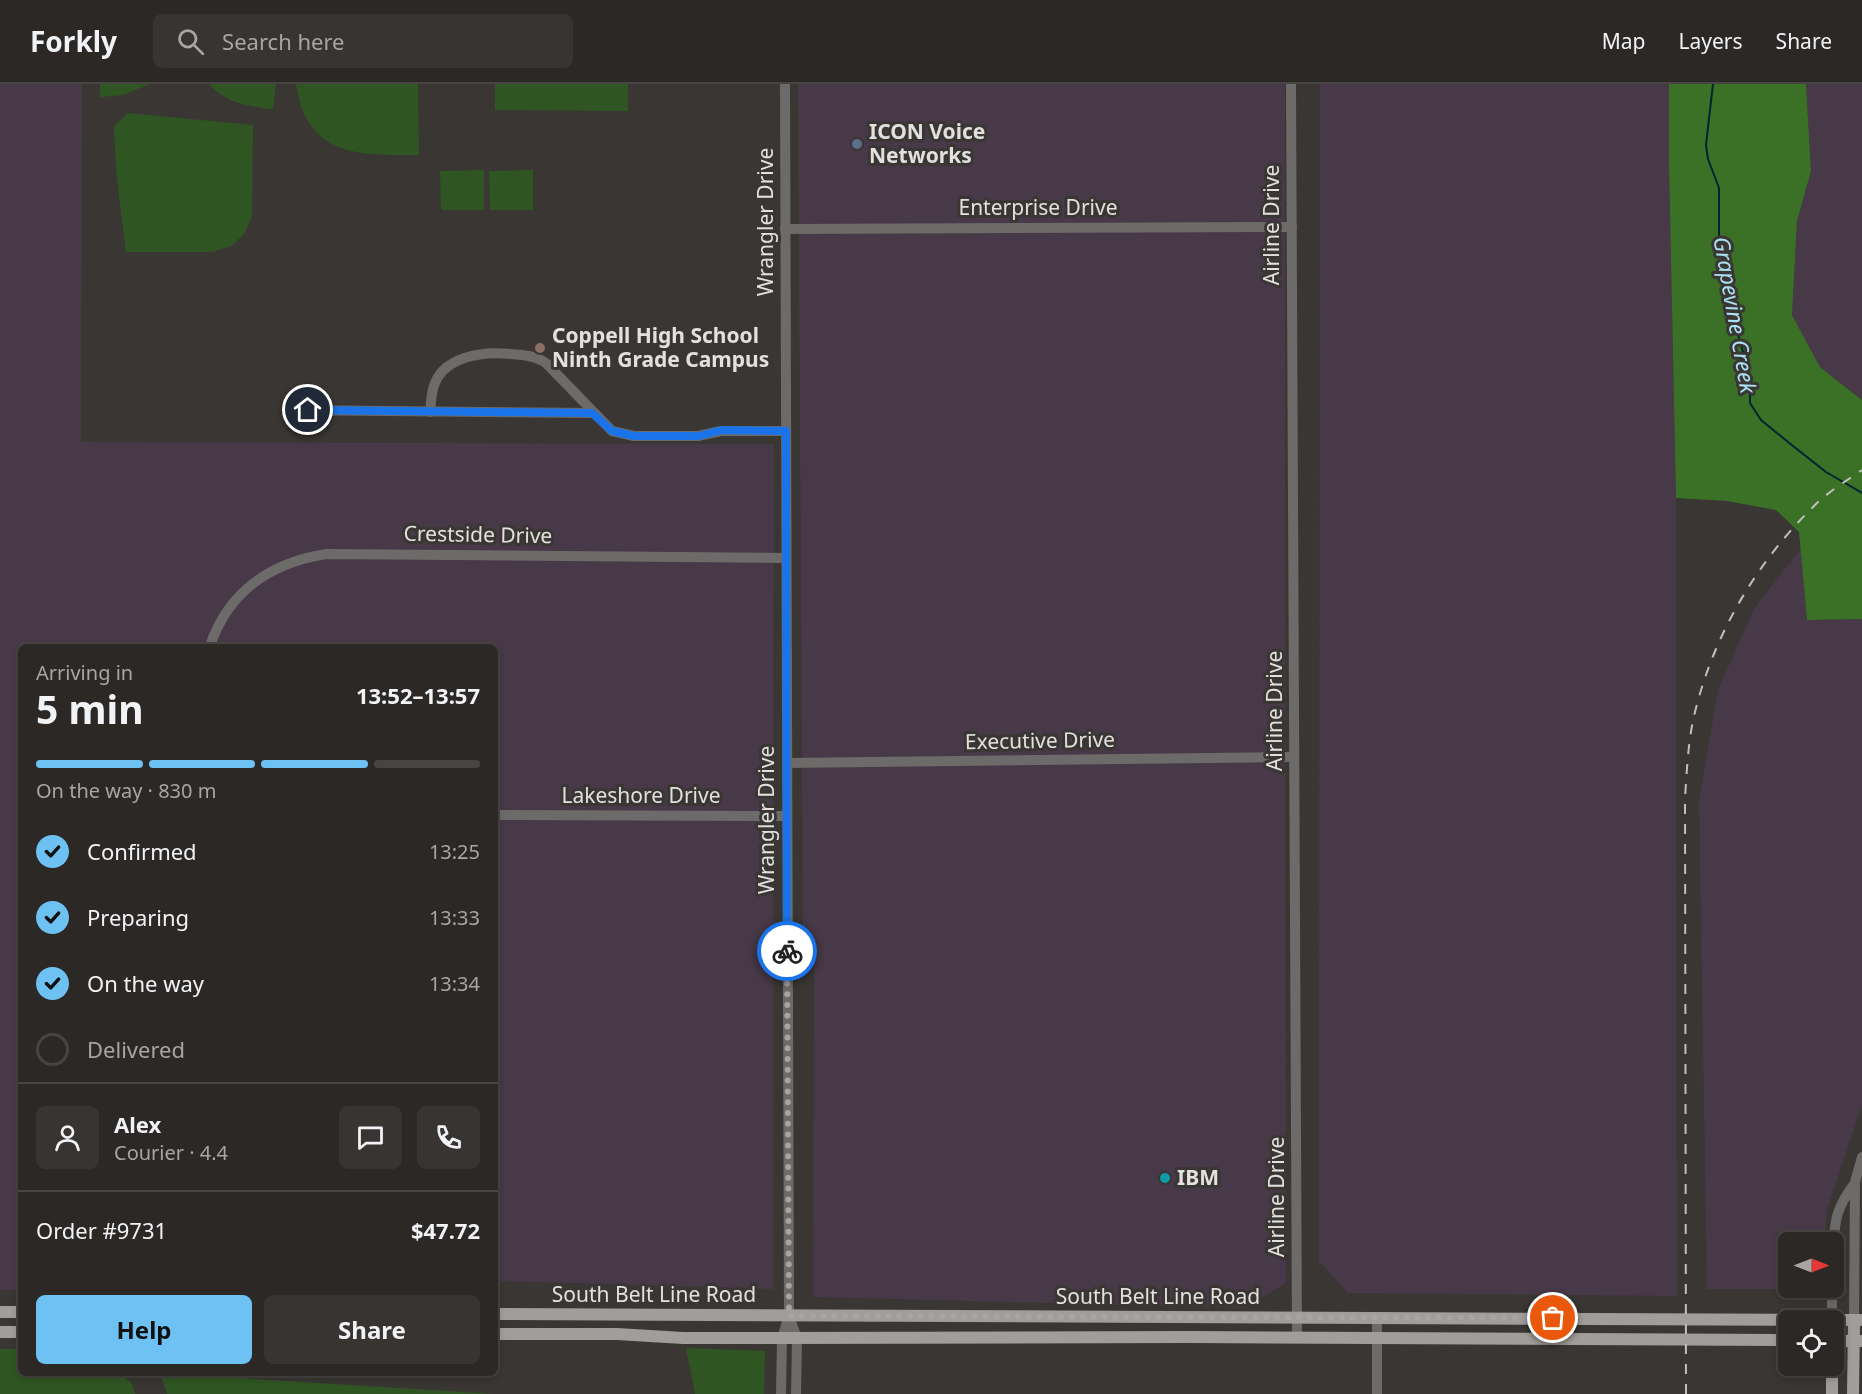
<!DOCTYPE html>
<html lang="en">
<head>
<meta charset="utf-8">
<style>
  :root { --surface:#2b2826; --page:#373432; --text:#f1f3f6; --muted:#a6a6a7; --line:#474443; --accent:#6dc2f3 }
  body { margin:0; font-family:"Noto Sans",sans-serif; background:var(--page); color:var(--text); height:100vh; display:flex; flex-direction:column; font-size:22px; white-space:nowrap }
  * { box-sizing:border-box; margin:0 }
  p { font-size:20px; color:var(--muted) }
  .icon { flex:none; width:33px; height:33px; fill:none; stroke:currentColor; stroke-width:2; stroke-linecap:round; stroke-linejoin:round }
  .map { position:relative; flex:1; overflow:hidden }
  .details { position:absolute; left:18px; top:560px; width:480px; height:732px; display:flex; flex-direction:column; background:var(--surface); border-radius:9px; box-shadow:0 3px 9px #0003,0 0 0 2px var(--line) }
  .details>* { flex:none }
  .needle { width:39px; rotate:90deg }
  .buttons { position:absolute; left:1778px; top:1148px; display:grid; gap:12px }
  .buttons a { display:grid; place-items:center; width:66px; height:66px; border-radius:9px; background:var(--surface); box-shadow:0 3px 9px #0003,0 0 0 2px var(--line); font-size:30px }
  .pin { position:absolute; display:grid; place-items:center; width:51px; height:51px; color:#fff; margin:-26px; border:3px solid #fff; border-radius:50%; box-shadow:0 2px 6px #0007 }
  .courier { position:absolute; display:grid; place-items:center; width:60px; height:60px; margin:-30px; border:4px solid #1a73e8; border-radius:50%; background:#fff; color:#222; box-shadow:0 2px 8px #0007 }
  .head em { font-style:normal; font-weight:700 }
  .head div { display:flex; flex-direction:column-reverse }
  .head { display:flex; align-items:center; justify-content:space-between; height:102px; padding:0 18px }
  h1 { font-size:39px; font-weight:700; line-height:45px }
  .bar { display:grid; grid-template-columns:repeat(4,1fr); gap:9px 6px; align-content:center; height:72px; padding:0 18px }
  .bar i { height:8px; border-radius:4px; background:var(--line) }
  .bar .active { background:var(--accent) }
  .bar p { grid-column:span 4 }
  .line { display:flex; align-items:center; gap:15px; padding:0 18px; border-top:2px solid var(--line) }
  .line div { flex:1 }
  .round { display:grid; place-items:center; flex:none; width:63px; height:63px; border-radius:9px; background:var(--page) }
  ol { padding:0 18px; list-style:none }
  li { display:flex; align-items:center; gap:18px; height:66px }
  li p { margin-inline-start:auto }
  li .icon { padding:6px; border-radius:50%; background:var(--accent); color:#111; stroke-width:4 }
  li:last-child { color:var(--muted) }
  li i { width:33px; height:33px; border:3px solid var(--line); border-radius:50% }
  .cta { display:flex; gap:12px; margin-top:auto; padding:12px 18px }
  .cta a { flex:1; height:69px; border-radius:9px; background:var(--accent); color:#111; font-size:24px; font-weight:700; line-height:69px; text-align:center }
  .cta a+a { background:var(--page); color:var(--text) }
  header { display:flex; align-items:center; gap:36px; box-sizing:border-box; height:84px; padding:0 30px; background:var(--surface); border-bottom:2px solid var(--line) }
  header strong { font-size:28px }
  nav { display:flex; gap:33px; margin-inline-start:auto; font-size:21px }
  .search { width:420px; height:54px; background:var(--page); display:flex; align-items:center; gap:15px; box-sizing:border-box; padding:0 21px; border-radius:9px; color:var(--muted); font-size:22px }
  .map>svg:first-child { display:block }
  .industrial { fill:#473947 }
  .green { fill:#2f5622 }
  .forest { fill:#3b7027 }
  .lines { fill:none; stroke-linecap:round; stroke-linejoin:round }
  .stream { stroke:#002430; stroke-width:2 }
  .minor { stroke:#6c6b69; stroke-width:10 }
  .major { stroke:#a19d9b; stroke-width:12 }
  .rail { stroke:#c1c0be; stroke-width:2; stroke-dasharray:10 10; stroke-linecap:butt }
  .done { stroke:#a7a5a3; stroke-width:6; stroke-dasharray:0 10.8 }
  .route { stroke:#1a73e8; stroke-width:8 }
  .service-dot { fill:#5c6f8a; stroke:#393633; stroke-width:2 }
  .education-dot { fill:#8d6e63; stroke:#393633; stroke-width:2 }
  .culture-dot { fill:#0f9aa8; stroke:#393633; stroke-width:2 }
  .labels { text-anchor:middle; stroke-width:6; stroke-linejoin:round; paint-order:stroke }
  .poi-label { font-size:21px; font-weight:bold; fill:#e2e1df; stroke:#393633; text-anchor:start }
  .street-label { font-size:21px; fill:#e2e1df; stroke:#393633 }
  .water-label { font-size:22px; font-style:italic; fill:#ace0f3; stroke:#393633 }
</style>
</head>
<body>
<header>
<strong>Forkly</strong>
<div class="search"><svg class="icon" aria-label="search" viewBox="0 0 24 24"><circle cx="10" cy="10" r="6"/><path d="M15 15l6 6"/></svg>Search here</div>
<nav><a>Map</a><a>Layers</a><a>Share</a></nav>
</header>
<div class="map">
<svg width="1862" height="1310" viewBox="0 0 1862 1310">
  <rect width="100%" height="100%" fill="#393633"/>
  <g class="industrial">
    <polygon points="0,0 82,0 81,358 774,360 773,1205 495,1197 495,562 21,562 21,1206 0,1206"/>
    <polygon points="798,0 1285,0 1286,1199 1245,1224 813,1213 814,879 803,877"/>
    <polygon points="1320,0 1669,0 1669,82 1676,414 1677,1212 1348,1209 1319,1177"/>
    <polygon points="1806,0 1862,0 1862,315 1820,283 1792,231 1797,137 1811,87"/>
    <polygon points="1801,464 1807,536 1862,535 1862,1021 1827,1126 1824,1158 1788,1158 1788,1203 1820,1203 1820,1205 1707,1205 1699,718 1718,606 1754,525"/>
  </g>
  <g class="green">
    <polygon points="100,0 149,0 124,11 100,13"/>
    <path d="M 209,0 L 276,0 L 273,25 C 250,23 225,19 209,0 Z"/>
    <path d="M 296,0 L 418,0 L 419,71 C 359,71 307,74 296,0 Z"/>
    <polygon points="495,0 628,0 628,27 495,26"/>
    <polygon points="128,29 253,41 252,132 245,149 233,161 213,168 126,168 116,87 114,42"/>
    <polygon points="484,86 484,126 441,126 440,87"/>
    <polygon points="533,86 533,126 490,126 489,87"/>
    <polygon points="686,1264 765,1267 764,1310 695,1310"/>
    <polygon points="0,1265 21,1265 21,1288 120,1289 132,1300 135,1310 0,1310"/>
    <polygon points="160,1289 494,1310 167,1310"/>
  </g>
  <polygon class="forest" points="1669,0 1806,0 1811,87 1797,137 1792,231 1820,283 1862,316 1862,535 1807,536 1799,448 1776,426 1727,417 1676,414 1669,82"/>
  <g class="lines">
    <polyline class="stream" points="1713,0 1706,61 1708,75 1719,104 1719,150 1731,225 1750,293 1750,319 1761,336 1793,362 1826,388 1862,409"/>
    <g class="minor">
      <polyline points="1291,0 1297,1254"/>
      <polyline points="785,145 1292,143"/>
      <polyline points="289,326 593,329"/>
      <path d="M 430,328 C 431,321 431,312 433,305 C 441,272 483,267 511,270 C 524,271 536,272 546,279 L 612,347 L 634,352 L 698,352 L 721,347 L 786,347"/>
      <path d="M 210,562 C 228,508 270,479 326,470 L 786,474"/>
      <polyline points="787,679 1294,673"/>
      <polyline points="495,731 787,732"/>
      <path d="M 1833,1165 C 1835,1135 1836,1124 1855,1099"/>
      <polyline points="789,1232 797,1254 796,1310"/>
      <polyline points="1377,1233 1377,1310"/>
      <polyline points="1832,1236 1832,1203"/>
      <polyline points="1854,1236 1855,1098 1862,1073"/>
      <polyline points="781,1310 782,1254 789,1232 785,0"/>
    </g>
    <g class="major">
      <polyline points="0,1228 21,1228"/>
      <polyline points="495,1230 1821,1236"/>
      <polyline points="1833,1236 1862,1236"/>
      <polyline points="0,1248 21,1248"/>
      <polyline points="495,1250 617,1250 683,1254 782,1254 1189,1253 1788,1256"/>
      <polyline points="1833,1257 1862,1257"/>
      <polyline points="1832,1310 1832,1281"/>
      <polyline points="1853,1310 1854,1236"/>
    </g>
    <path class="rail" d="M 1686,1310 L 1685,714 C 1687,685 1688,656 1695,628 C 1714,550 1757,478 1814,422 C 1828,408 1846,397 1862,386"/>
  </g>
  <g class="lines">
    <polyline class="done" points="787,867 789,1232 1553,1234"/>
    <polyline class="route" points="308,326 592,329 612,347 634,352 699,352 722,346 786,347 787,867"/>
  </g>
  <circle class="service-dot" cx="857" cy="60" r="6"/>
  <circle class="education-dot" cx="540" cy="264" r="6"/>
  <circle class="culture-dot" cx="1165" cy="1094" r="6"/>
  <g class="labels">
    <g class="poi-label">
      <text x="869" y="55">ICON Voice<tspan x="869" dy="24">Networks</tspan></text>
      <text x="552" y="259">Coppell High School<tspan x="552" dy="24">Ninth Grade Campus</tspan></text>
      <text x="1177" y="1101">IBM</text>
    </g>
    <g class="street-label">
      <text x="1038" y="131">Enterprise Drive</text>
      <text transform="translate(766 138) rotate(-90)" y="7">Wrangler Drive</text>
      <text transform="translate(1272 141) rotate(-90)" y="7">Airline Drive</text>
      <text transform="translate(478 451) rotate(1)" y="7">Crestside Drive</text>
      <text transform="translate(1275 627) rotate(-90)" y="7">Airline Drive</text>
      <text transform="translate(1040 657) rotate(-1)" y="7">Executive Drive</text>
      <text x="641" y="719">Lakeshore Drive</text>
      <text transform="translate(767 736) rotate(-90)" y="7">Wrangler Drive</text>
      <text transform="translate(1277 1113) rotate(-90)" y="7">Airline Drive</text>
      <text x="654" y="1218">South Belt Line Road</text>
      <text x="1158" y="1220">South Belt Line Road</text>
    </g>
    <g class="water-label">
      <text transform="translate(1735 231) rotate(80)" y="8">Grapevine Creek</text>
    </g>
  </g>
</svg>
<div class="buttons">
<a><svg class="needle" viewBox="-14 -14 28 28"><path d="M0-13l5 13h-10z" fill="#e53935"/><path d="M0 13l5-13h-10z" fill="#a6a6a7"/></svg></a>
<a><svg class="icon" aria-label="locate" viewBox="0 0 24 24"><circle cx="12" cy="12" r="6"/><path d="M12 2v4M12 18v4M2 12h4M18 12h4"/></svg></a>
</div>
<div class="pin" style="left:1553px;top:1234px;background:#ea580c"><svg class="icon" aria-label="bag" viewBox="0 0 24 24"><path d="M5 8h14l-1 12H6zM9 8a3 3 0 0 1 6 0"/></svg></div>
<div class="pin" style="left:308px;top:326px;background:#1f2937"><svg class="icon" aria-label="home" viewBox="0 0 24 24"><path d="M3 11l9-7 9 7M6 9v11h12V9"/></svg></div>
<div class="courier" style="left:787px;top:867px"><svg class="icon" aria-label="bike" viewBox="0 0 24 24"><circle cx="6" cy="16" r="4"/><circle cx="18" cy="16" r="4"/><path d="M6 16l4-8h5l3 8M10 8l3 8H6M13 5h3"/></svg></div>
<section class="details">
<div class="head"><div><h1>5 min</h1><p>Arriving in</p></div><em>13:52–13:57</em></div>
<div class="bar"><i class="active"></i><i class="active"></i><i class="active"></i><i></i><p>On the way · 830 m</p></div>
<ol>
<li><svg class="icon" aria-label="check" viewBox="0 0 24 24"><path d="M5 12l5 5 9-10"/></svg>Confirmed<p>13:25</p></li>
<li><svg class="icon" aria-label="check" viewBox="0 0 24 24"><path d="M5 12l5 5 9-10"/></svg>Preparing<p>13:33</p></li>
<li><svg class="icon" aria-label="check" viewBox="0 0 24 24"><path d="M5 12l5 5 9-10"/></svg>On the way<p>13:34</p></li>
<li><i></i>Delivered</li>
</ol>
<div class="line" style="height:108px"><a class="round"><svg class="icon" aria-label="person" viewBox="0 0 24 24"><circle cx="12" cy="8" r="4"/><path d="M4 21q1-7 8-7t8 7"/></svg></a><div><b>Alex</b><p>Courier · 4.4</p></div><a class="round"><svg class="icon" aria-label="chat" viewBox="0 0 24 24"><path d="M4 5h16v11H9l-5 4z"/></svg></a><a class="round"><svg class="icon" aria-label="phone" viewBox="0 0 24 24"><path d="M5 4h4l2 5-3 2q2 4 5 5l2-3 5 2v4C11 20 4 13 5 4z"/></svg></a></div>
<div class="line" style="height:78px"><div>Order #9731</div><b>$47.72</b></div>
<div class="cta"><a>Help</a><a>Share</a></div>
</section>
</div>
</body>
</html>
